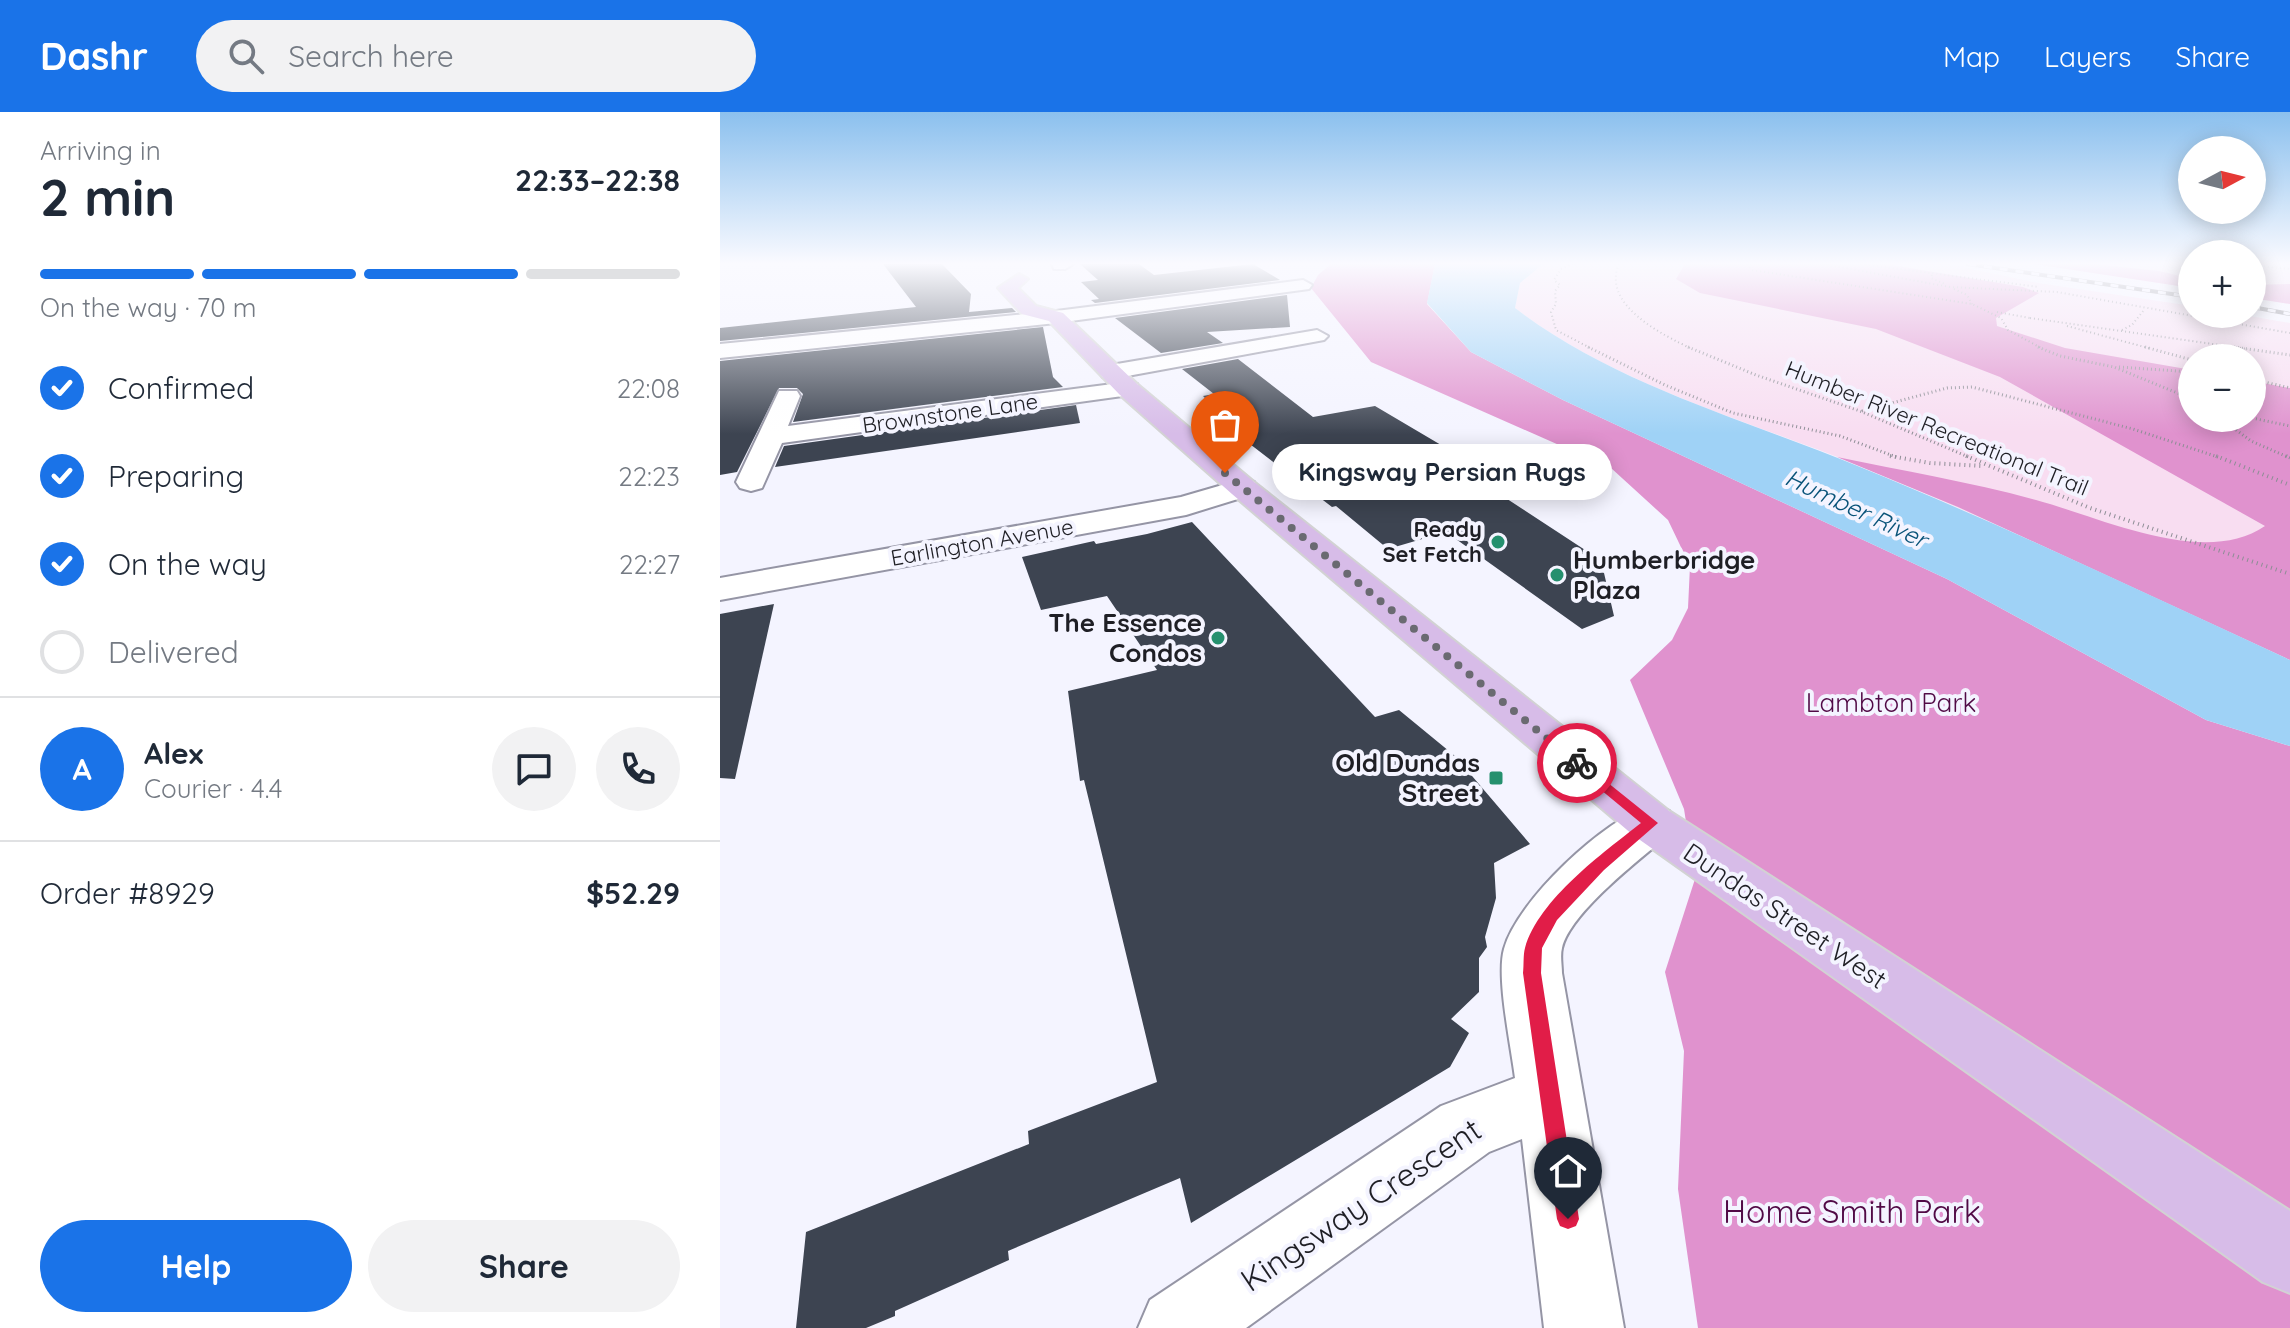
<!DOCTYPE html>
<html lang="en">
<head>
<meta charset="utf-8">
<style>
  :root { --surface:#fff; --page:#f2f2f3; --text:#1f2937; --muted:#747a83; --line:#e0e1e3; --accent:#1a73e8 }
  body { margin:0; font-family:Quicksand,sans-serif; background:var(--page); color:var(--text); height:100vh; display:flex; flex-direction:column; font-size:30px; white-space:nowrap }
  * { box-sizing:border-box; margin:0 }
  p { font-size:26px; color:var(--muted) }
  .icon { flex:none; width:44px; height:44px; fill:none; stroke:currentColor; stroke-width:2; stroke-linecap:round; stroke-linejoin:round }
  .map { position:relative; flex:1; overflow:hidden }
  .side { display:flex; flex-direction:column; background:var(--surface); width:720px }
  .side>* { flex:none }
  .needle { width:52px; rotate:83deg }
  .tools { position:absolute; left:1458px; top:24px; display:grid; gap:16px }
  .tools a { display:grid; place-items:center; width:88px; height:88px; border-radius:50%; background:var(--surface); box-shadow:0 4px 20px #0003; font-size:40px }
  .pin { position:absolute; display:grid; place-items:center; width:68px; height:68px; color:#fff; margin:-82px -34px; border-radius:50% 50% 50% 0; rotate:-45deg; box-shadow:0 0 8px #0007 }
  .pin .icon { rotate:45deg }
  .courier { position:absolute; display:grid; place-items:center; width:80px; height:80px; margin:-40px; border:6px solid #e11d48; border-radius:50%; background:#fff; color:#222; box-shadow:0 2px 10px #0007 }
  .bubble { position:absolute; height:56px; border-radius:28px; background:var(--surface); box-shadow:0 4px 20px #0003; font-size:26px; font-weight:800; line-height:56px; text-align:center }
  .overview em { font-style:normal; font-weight:800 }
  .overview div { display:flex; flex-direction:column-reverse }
  .overview { display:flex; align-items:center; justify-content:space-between; height:136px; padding:0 40px }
  h1 { font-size:52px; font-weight:800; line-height:60px }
  .bar { display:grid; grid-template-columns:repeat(4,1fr); gap:12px 8px; align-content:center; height:96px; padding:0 40px }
  .bar i { height:10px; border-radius:6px; background:var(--line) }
  .bar .selected { background:var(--accent) }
  .bar p { grid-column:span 4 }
  .line { display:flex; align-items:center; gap:20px; padding:0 40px; border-top:2px solid var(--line) }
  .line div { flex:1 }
  .round { display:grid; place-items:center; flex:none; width:84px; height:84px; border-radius:42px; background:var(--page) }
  ol { padding:0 40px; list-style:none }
  li { display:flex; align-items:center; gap:24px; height:88px }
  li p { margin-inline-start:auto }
  li .icon { padding:8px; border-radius:50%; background:var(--accent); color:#fff; stroke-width:4 }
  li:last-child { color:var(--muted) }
  li i { width:44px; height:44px; border:4px solid var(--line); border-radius:50% }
  .cta { display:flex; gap:16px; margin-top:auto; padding:16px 40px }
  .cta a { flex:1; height:92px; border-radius:48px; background:var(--accent); color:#fff; font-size:32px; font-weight:800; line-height:92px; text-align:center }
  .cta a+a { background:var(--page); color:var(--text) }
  header { display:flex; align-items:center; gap:48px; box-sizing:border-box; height:112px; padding:0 40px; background:var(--accent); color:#fff }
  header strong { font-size:38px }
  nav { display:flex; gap:44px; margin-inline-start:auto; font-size:28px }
  .search { width:560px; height:72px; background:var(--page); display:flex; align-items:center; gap:20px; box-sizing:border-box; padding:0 28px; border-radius:44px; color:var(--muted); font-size:30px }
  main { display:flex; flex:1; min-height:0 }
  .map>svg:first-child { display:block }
  .green { fill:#f8ddf1; fill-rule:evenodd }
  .forest { fill:#e092ce }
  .water { fill:#9fd2f6 }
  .building { fill:#3d4451 }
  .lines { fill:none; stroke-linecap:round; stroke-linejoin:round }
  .minor-casing { stroke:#9595a5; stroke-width:4 }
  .major-casing { stroke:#d2d2d3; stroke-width:4 }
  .path-far2 { stroke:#8d8d95; stroke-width:2; stroke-dasharray:1 3; stroke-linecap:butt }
  .path-far1 { stroke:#8d8d95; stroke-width:3; stroke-dasharray:1 3; stroke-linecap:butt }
  .path { stroke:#8d8d95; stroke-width:4; stroke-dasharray:1 4; stroke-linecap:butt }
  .minor { fill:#fff; fill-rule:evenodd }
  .major { fill:#d7bce8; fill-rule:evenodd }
  .rail-casing { stroke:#7c7c84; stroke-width:4 }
  .rail { stroke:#f4f4ff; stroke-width:3; stroke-dasharray:8; stroke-linecap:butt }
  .route { fill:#e11d48 }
  .done { stroke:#6a6a71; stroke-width:8; stroke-dasharray:0 14.4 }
  .poi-dot { fill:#25906e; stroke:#f4f4ff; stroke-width:3 }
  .labels { text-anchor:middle; stroke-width:8; stroke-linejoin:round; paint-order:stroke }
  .far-street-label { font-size:22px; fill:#1f1f25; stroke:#f4f4ff }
  .far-poi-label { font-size:22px; font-weight:bold; fill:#1f1f25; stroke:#f4f4ff; text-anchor:end }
  .far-water-label { font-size:24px; font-style:italic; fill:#095379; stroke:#f4f4ff }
  .poi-label { font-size:26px; font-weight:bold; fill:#1f1f25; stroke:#f4f4ff; text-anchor:end }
  .park-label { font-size:26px; fill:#510a46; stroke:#f4f4ff }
  .street-label { font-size:26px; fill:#1f1f25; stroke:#f4f4ff }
  .near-street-label { font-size:32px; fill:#1f1f25; stroke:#f4f4ff }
  .near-park-label { font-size:32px; fill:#510a46; stroke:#f4f4ff }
</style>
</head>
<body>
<header>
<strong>Dashr</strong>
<div class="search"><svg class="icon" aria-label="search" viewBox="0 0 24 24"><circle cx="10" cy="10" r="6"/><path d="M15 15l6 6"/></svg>Search here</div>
<nav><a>Map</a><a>Layers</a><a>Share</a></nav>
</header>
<main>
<section class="side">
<div class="overview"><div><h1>2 min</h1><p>Arriving in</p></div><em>22:33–22:38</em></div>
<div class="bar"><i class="selected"></i><i class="selected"></i><i class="selected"></i><i></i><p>On the way · 70 m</p></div>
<ol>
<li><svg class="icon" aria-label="check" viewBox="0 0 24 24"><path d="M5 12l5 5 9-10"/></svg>Confirmed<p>22:08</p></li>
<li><svg class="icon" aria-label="check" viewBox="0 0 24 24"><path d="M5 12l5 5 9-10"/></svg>Preparing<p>22:23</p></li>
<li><svg class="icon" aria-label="check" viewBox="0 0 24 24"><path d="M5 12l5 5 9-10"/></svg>On the way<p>22:27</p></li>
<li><i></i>Delivered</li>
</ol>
<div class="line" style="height:144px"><b class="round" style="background:var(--accent);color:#fff">A</b><div><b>Alex</b><p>Courier · 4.4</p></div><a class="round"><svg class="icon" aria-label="chat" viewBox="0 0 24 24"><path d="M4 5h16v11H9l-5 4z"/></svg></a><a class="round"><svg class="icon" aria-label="phone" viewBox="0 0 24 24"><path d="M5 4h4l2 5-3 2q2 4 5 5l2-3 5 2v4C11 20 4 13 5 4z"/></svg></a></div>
<div class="line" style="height:104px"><div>Order #8929</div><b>$52.29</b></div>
<div class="cta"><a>Help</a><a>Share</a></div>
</section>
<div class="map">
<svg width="1570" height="1216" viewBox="0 0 1570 1216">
  <rect width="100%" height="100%" fill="#f4f4ff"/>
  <g class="green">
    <path d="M 823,152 L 1228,152 L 1318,171 L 1472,194 L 1472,202 L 1518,202 L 1570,211 L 1570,548 C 1427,482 1285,414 1140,354 C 1024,307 896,273 795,196 L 800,171 ZM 1472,246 L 1532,246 L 1532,306 L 1472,306 Z"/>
    <polygon points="1314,152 1472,152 1472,176"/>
    <polygon points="1532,152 1570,152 1570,192 1532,186"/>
  </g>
  <g class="forest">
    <polygon points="611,152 715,152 707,192 751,240 843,288 1227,467 1486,608 1570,634 1570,1216 978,1216 958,1077 964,939 945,860 975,767 964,697 910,568 952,528 968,496 970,454 948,408 891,356 651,250 591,176 598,163"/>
    <path d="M 965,152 L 1166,152 L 1303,175 L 1319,181 L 1276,206 L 1277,214 L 1345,236 L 1472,258 L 1472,306 L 1532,306 L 1532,269 L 1570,276 L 1570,548 L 1238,395 L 1117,345 C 1183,359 1251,370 1316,388 C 1380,405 1484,456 1545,414 L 1280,265 L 1156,217 L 980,181 L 956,167 Z"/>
    <polygon points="1314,152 1373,152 1439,159 1472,167 1472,176"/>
    <polygon points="1570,172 1570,192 1532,186 1532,173"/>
  </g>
  <path class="water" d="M 715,152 L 823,152 L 800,171 L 795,196 C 896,273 1024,307 1140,355 C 1285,414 1427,482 1570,548 L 1570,634 L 1486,608 L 1227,467 L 843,288 L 751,240 L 707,191 Z"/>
  <g class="building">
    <polygon points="163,152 222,152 251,182 249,200 292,196 296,200 0,229 0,216 196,195"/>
    <polygon points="360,152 419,152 434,163 533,152 560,168 375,191 371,188 379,187 361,170 378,168"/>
    <polygon points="567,183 570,215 487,220 503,231 441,241 395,206"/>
    <polygon points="323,215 333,265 343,275 73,310 83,282 77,276 59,276 17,360 0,363 0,249"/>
    <polygon points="518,247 593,305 655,294 760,356 746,360 888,453 877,457 884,461 894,504 862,517 726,420 668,437 616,394 612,395 500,309 503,308 492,298 496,297 483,284 494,282 462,257"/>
    <polygon points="356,293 360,311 55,355 64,334"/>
    <polygon points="472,410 655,605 679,598 735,644 810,732 774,751 776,786 765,825 767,835 759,846 759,880 731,907 749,921 730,955 471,1111 460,1066 288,1139 289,1148 175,1199 175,1204 146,1216 76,1216 86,1120 309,1032 308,1019 437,970 364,668 360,669 348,579 437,558 387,484 321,498 302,445 374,429 376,432 427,422"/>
    <polygon points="54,492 15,667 0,666 0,502"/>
  </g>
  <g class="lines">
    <defs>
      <g id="minor">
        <polygon points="332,152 353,152 345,157 334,157"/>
        <polygon points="583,168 592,173 589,177 336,211 0,246 0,232 336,199"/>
        <polygon points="597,218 608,224 604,228 391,267 383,265 379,260 383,255 391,253"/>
        <polygon points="408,270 417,272 420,277 417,282 62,331 42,376 31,379 20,376 16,370 59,279 77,279 80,284 68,314"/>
        <polygon points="523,367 534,370 538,376 534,382 466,403 0,488 0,466 461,385"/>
        <path d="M 931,693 L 949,699 L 956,711 L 949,723 C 920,747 850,801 842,836 C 840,844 842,853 842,861 L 904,1216 L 824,1216 L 802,1027 L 769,1040 L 526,1216 L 418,1216 L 430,1188 L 721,994 L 795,966 C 791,934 776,865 784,837 C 797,789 884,707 931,693 Z"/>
      </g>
      <polygon id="major" points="299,162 308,167 298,176 316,194 343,201 417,272 534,370 949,699 1570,1099 1570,1181 1543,1170 913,723 512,382 399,282 329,209 302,202 278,176"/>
    </defs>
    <use href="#minor" class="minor-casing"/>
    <use href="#major" class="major-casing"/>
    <g class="path-far2">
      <polyline points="853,152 841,157 834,168 840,173 835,179 836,192 831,200 836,218 872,237"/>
      <path d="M 899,152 C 881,193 943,223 972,237"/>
      <polyline points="1027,152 1032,158 1252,192 1281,206 1288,218 1323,237"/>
      <polyline points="1103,152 1230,175 1337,180 1570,221"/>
      <polyline points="1141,152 1319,175"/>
      <polyline points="1532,153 1570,157"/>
      <polyline points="1212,163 1211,166 1225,172"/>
      <polyline points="1234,177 1247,183 1252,192"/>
      <polyline points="1277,200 1310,206"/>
      <polyline points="1310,206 1528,237"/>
      <polyline points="1347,214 1432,237"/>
      <polyline points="1402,218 1412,213 1424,198"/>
    </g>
    <g class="path-far1">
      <polyline points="868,235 945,273 1013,301 1120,324 1179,346"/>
      <polyline points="968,235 1036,263 1140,299 1251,346"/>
      <polyline points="1318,235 1340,244 1394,255 1472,287"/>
      <polyline points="1425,235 1472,248"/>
      <polyline points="1514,235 1570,243"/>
      <polyline points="1399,255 1472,260"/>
      <polyline points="1532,267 1570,276"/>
      <polyline points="1142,299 1227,276 1252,275 1413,317 1501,346"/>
      <polyline points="1500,306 1531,329 1570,346"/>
      <polyline points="1532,306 1570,314"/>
    </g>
    <g class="path">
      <polyline points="1170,344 1210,351 1262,354"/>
      <polyline points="1246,344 1370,396 1570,462"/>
      <polyline points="1496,344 1570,373"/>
      <polyline points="1566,344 1570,346"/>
    </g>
    <use href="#minor" class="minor"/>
    <use href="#major" class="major"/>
    <defs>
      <g id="rail">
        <polyline points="1248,152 1472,185"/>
        <polyline points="1532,195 1570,202"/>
      </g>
    </defs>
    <use href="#rail" class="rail-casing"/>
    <use href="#rail" class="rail"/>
  </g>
  <linearGradient id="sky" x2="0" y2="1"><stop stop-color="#8bc0ee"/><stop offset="0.47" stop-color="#fafaff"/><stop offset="1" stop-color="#fafaff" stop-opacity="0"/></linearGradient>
  <rect width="1570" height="322" fill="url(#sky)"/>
  <path class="route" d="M 857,646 L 938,711 L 884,758 L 837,808 L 822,836 L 821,861 L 859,1107 L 856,1114 L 848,1117 L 840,1114 L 837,1107 L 803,861 C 804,853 803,843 805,836 C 819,787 883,741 921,711 L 852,654 L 850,651 Z"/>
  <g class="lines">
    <polyline class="done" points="505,361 857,651"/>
  </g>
  <g class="poi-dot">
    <circle cx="778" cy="430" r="8"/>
    <circle cx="837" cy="463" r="8"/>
    <circle cx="498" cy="526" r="8"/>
    <rect x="768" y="658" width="16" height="16" rx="4"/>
  </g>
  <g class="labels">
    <g class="far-street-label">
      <text transform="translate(230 301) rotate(-8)" y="8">Brownstone Lane</text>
      <text transform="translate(1217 316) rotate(22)" y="8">Humber River Recreational Trail</text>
      <text transform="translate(262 430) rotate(-10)" y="8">Earlington Avenue</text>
    </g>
    <g class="far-poi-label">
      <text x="762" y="425">Ready<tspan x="762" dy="25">Set Fetch</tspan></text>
    </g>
    <g class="far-water-label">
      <text transform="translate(1136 397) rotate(25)" y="8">Humber River</text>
    </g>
    <g class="poi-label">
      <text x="853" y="457" text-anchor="start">Humberbridge<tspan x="853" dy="30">Plaza</tspan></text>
      <text x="482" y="520">The Essence<tspan x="482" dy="30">Condos</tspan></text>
      <text x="760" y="660">Old Dundas<tspan x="760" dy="30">Street</tspan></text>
    </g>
    <g class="park-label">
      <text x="1171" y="600">Lambton Park</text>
    </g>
    <g class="street-label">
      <text transform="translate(1065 804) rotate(34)" y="9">Dundas Street West</text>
    </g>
    <g class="near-street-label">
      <text transform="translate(641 1093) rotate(-34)" y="11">Kingsway Crescent</text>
    </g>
    <g class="near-park-label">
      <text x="1132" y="1111">Home Smith Park</text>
    </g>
  </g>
</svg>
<div class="tools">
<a><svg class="needle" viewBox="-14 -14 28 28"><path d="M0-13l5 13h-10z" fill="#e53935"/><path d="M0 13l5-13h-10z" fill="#747a83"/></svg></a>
<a>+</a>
<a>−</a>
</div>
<div class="pin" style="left:505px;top:361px;background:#ea580c"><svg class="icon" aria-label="bag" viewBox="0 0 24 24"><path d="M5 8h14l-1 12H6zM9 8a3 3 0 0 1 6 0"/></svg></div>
<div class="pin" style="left:848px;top:1107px;background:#1f2937"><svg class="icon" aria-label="home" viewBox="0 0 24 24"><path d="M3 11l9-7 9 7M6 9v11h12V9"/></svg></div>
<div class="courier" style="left:857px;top:651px"><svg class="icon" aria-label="bike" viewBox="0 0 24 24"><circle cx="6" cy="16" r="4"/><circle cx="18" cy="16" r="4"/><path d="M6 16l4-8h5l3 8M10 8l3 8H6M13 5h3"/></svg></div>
<div class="bubble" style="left:552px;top:332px;width:340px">Kingsway Persian Rugs</div>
</div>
</main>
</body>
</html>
